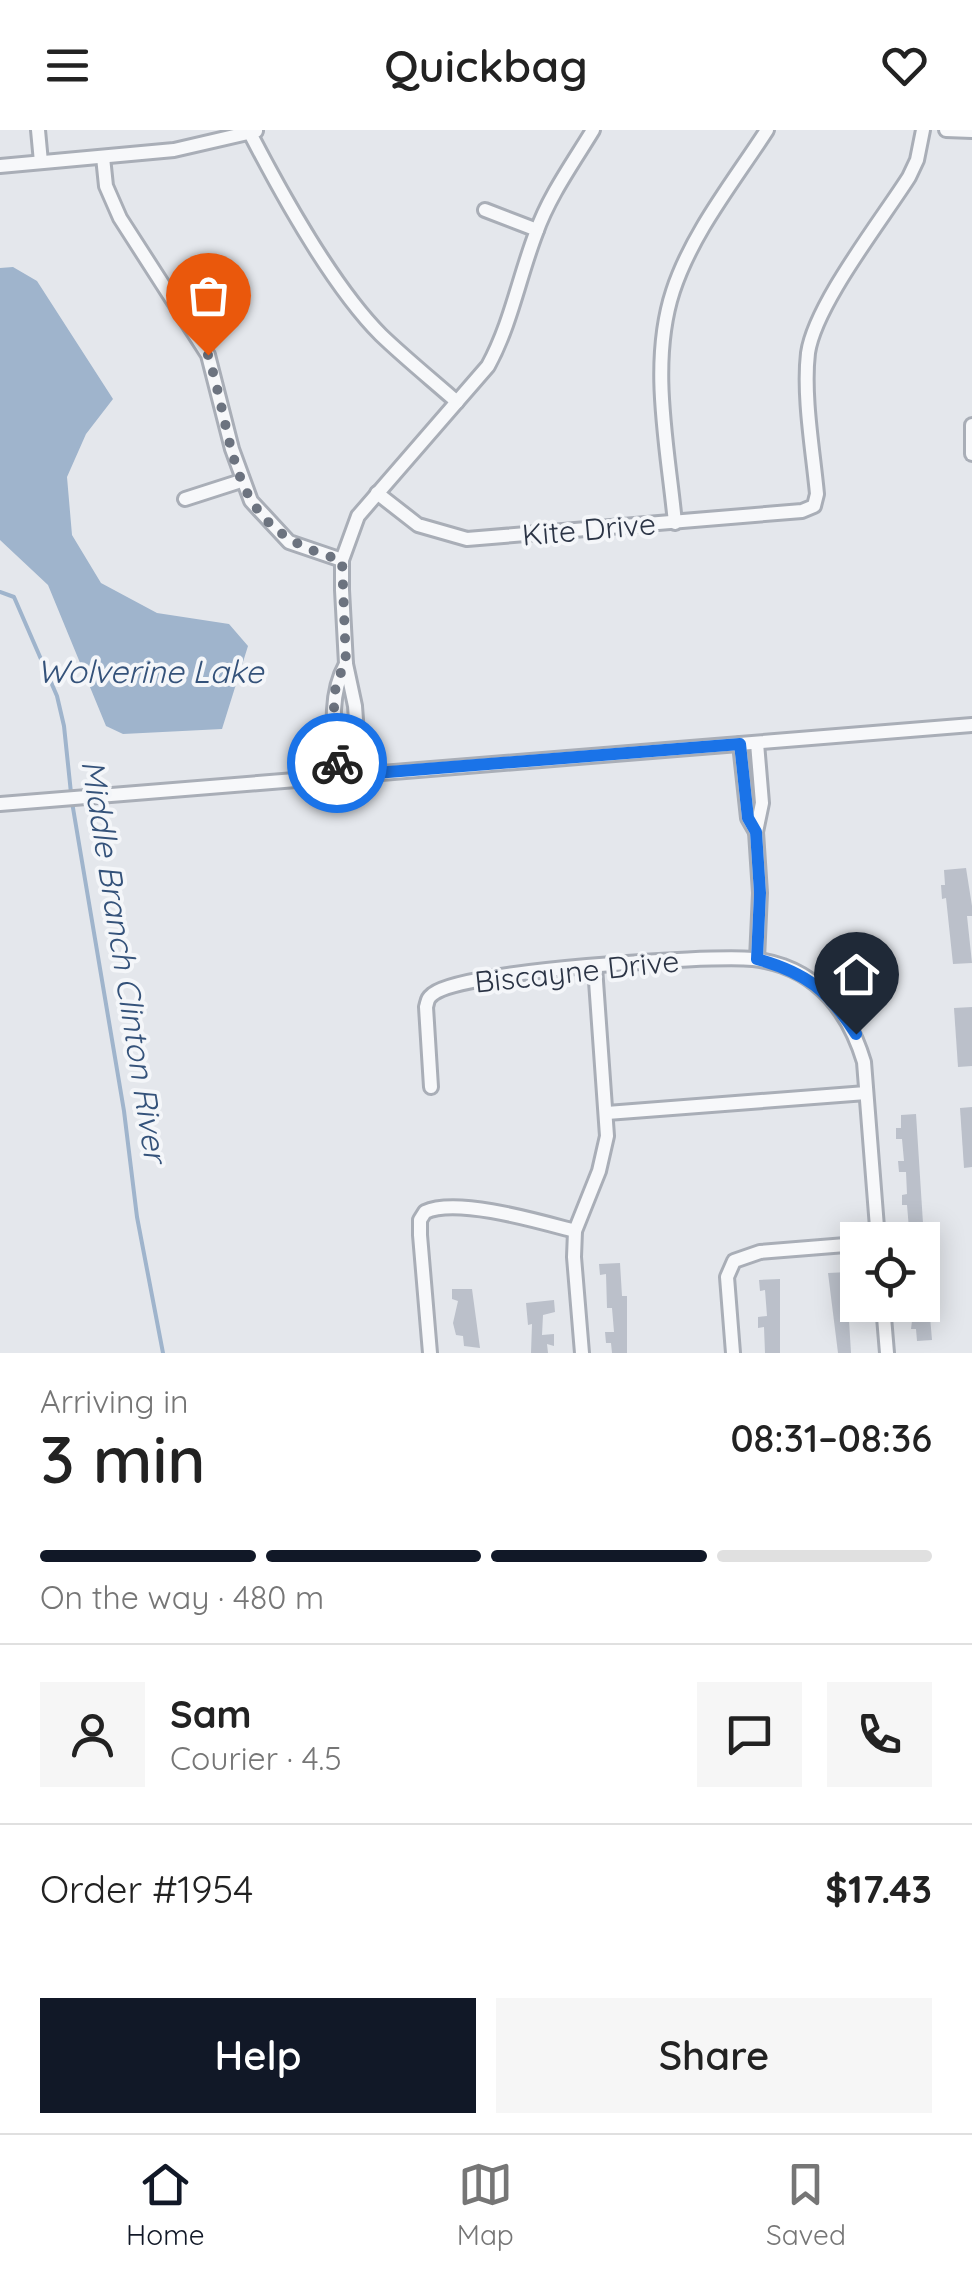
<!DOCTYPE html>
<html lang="en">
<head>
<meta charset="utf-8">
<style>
  :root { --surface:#fff; --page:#f6f6f6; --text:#222; --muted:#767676; --line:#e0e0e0; --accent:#111827 }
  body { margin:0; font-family:Quicksand,sans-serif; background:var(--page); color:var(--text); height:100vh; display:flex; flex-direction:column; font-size:38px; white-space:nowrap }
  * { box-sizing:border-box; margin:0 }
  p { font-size:32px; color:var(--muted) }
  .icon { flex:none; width:55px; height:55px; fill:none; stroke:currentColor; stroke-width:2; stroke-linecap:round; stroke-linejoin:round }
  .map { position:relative; height:1223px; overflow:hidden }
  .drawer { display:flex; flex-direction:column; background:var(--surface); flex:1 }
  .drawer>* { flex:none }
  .buttons { position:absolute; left:840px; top:1092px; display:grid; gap:20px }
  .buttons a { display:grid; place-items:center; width:100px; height:100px; border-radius:0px; background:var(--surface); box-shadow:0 5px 25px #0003; font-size:50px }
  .pin { position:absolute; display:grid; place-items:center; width:85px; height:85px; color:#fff; margin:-102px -42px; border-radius:50% 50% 50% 0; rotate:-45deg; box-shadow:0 0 10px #0007 }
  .pin .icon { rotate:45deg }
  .courier { position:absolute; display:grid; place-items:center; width:100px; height:100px; margin:-50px; border:8px solid #1a73e8; border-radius:50%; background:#fff; color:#222; box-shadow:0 2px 12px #0007 }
  .summary em { font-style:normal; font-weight:600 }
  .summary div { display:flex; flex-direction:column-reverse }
  .summary { display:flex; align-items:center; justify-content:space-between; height:170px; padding:0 40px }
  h1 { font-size:65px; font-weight:600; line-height:75px }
  .bar { display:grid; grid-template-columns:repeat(4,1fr); gap:15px 10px; align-content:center; height:120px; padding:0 40px }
  .bar i { height:12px; border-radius:8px; background:var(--line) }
  .bar .current { background:var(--accent) }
  .bar p { grid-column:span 4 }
  .line { display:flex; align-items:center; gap:25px; padding:0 40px; border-top:2px solid var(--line) }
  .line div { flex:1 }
  .round { display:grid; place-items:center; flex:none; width:105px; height:105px; border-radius:0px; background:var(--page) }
  .action { display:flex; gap:20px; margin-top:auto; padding:20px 40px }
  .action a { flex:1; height:115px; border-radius:0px; background:var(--accent); color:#fff; font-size:40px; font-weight:600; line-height:115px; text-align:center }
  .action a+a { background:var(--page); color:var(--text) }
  header { display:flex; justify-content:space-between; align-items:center; height:130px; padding:0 40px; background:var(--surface); font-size:45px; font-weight:600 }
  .tabs { display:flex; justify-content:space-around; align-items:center; height:140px; border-top:2px solid var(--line); background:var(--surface); font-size:28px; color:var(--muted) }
  .tabs a { display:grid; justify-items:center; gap:5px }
  .tabs .current { color:var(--accent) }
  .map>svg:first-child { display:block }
  .water { fill:#9fb4cc }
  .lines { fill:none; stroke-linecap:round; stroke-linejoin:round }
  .stream { stroke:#9fb4cc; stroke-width:4 }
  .building { fill:#bbc0ca }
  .minor-casing { stroke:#a9aeb7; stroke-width:18 }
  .minor { stroke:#f7f8fa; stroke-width:12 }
  .done { stroke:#6c737f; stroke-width:10; stroke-dasharray:0 18 }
  .route { stroke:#1a73e8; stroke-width:12 }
  .labels { text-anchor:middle; stroke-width:8; stroke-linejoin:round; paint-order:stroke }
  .street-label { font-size:30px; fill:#2b3445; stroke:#f4f6f9 }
  .water-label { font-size:32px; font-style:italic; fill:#34527a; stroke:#f4f6f9 }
</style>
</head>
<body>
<header><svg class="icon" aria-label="menu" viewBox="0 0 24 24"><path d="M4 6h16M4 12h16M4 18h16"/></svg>Quickbag<svg class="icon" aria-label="heart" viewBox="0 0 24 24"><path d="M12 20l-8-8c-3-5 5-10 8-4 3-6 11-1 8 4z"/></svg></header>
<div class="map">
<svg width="972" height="1223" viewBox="0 0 972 1223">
  <rect width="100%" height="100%" fill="#e4e7ec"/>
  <polygon class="water" points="13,137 37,151 113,269 86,304 67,347 72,405 101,453 157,483 229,494 248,516 222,599 123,604 106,596 48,455 0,410 0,138"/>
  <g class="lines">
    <g class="stream">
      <polyline points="0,462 14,467 57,566 64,596 71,663"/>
      <polyline points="72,672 124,981 137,1087 163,1223"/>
    </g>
  </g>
  <g class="building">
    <polygon points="966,738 972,776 972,786 967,786 972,833 953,834 946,768 942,769 941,755 945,755 944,740"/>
    <polygon points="972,877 972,936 958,937 954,878"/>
    <polygon points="972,977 972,1037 964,1038 960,978"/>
    <polygon points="916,984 924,1109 904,1110 903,1099 909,1099 907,1075 902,1075 902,1065 907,1064 906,1042 899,1042 898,1031 904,1031 902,1009 896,1009 896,998 901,998 901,985"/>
    <polygon points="620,1133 622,1166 627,1166 627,1223 612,1223 611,1213 606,1213 605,1202 614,1202 612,1178 607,1178 606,1144 600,1145 599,1134"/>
    <polygon points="849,1142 850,1152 844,1152 846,1180 854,1179 854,1190 849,1190 851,1223 838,1223 828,1143"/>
    <polygon points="780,1149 780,1223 765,1223 764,1197 758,1198 758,1187 767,1186 765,1160 760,1161 759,1150"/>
    <polygon points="452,1159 472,1159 480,1218 464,1216 463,1206 456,1205 453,1193 458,1171 452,1169"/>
    <polygon points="554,1170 555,1182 543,1185 542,1205 554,1204 554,1216 547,1214 548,1223 531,1223 532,1194 528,1195 526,1173"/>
    <polygon points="914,1175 929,1175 932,1210 917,1211 916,1199 911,1199"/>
  </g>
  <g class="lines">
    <defs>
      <g id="minor">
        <polyline points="38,0 41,32"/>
        <polyline points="946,0 972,1"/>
        <path d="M 250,3 C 281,63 334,158 381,205 C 405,228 432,250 457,272"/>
        <polyline points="103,27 106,56 120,88 208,225 232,319 251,371 289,412 342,430"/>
        <polyline points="0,36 174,20 256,1"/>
        <polyline points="485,80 537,100"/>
        <polyline points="972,295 972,324"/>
        <path d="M 377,363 L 418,395 L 467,409 L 802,381 L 814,376 L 817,364 C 813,321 803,266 808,223 C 815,175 881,91 909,47 L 917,30 L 923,0"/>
        <polyline points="185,369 241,351"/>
        <path d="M 675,393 C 668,318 649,234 673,161 C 692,103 734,51 767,0"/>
        <polyline points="740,614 748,688 756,702"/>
        <path d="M 360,645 L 355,576 L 346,534 L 342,460 L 342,430 L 358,386 L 488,236 C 511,194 519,147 536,103 C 549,66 573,33 593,0"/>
        <path d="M 338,646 C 335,609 327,568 346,534"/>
        <polyline points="0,674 972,595"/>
        <polyline points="757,829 760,763 756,702 762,673 757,613"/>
        <path d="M 431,957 L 426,877 C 428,870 427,869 433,864 C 464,840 706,825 753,829 C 763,830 774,833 783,836 C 827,852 851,889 864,932 L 878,1110"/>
        <polyline points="607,983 866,963"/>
        <polyline points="883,1175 887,1223"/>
        <path d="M 430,1223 L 420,1105 L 420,1090 L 425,1082 C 457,1067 541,1092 575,1101"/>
        <polyline points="582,1223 574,1127 575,1101 599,1041 607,1006 595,837"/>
        <polyline points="733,1223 727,1147 734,1131 760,1122 858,1114"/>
      </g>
    </defs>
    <use href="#minor" class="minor-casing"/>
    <use href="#minor" class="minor"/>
  </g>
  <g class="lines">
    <path class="done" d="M 208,225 C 238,322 225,400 342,430 L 346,534 L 336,551 L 334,578 L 337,633"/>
    <path class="route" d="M 337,633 L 338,646 L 740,614 L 748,688 L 756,702 L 760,763 L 757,829 C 807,843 828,860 856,904"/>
  </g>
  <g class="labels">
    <g class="street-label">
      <text transform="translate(589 400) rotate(-5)" y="10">Kite Drive</text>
      <text transform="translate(577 842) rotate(-6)" y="10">Biscayne Drive</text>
    </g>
    <g class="water-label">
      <text x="150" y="553">Wolverine Lake</text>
      <text transform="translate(124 831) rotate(81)" y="11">Middle Branch Clinton River</text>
    </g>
  </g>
</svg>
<div class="buttons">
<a><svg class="icon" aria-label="locate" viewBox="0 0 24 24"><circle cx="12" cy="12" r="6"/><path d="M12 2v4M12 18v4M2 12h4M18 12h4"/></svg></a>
</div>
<div class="pin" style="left:208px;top:225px;background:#ea580c"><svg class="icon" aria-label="bag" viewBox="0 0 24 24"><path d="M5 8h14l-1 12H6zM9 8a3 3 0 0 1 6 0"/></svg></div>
<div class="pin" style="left:856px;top:904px;background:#1f2937"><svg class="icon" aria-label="home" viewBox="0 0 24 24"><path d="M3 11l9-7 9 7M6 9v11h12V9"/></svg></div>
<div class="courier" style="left:337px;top:633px"><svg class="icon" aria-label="bike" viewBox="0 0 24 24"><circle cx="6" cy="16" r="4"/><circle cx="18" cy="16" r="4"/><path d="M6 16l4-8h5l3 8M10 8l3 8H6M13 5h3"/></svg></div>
</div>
<section class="drawer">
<div class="summary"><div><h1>3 min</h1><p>Arriving in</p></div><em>08:31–08:36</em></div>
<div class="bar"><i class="current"></i><i class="current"></i><i class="current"></i><i></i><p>On the way · 480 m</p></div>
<div class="line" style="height:180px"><a class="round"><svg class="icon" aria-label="person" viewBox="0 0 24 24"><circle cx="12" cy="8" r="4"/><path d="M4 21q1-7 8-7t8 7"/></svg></a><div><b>Sam</b><p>Courier · 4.5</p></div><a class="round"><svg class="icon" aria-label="chat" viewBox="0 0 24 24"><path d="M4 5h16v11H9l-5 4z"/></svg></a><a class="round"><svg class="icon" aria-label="phone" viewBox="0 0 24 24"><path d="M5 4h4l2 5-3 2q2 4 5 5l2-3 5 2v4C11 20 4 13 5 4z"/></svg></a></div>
<div class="line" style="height:130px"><div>Order #1954</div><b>$17.43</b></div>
<div class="action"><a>Help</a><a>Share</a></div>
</section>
<nav class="tabs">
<a class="current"><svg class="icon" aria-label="home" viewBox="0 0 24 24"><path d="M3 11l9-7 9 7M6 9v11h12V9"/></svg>Home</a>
<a><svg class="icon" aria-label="map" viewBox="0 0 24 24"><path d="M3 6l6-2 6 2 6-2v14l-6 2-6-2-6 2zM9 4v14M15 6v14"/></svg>Map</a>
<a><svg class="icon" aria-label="saved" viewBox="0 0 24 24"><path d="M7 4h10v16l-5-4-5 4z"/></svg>Saved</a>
</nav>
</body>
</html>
